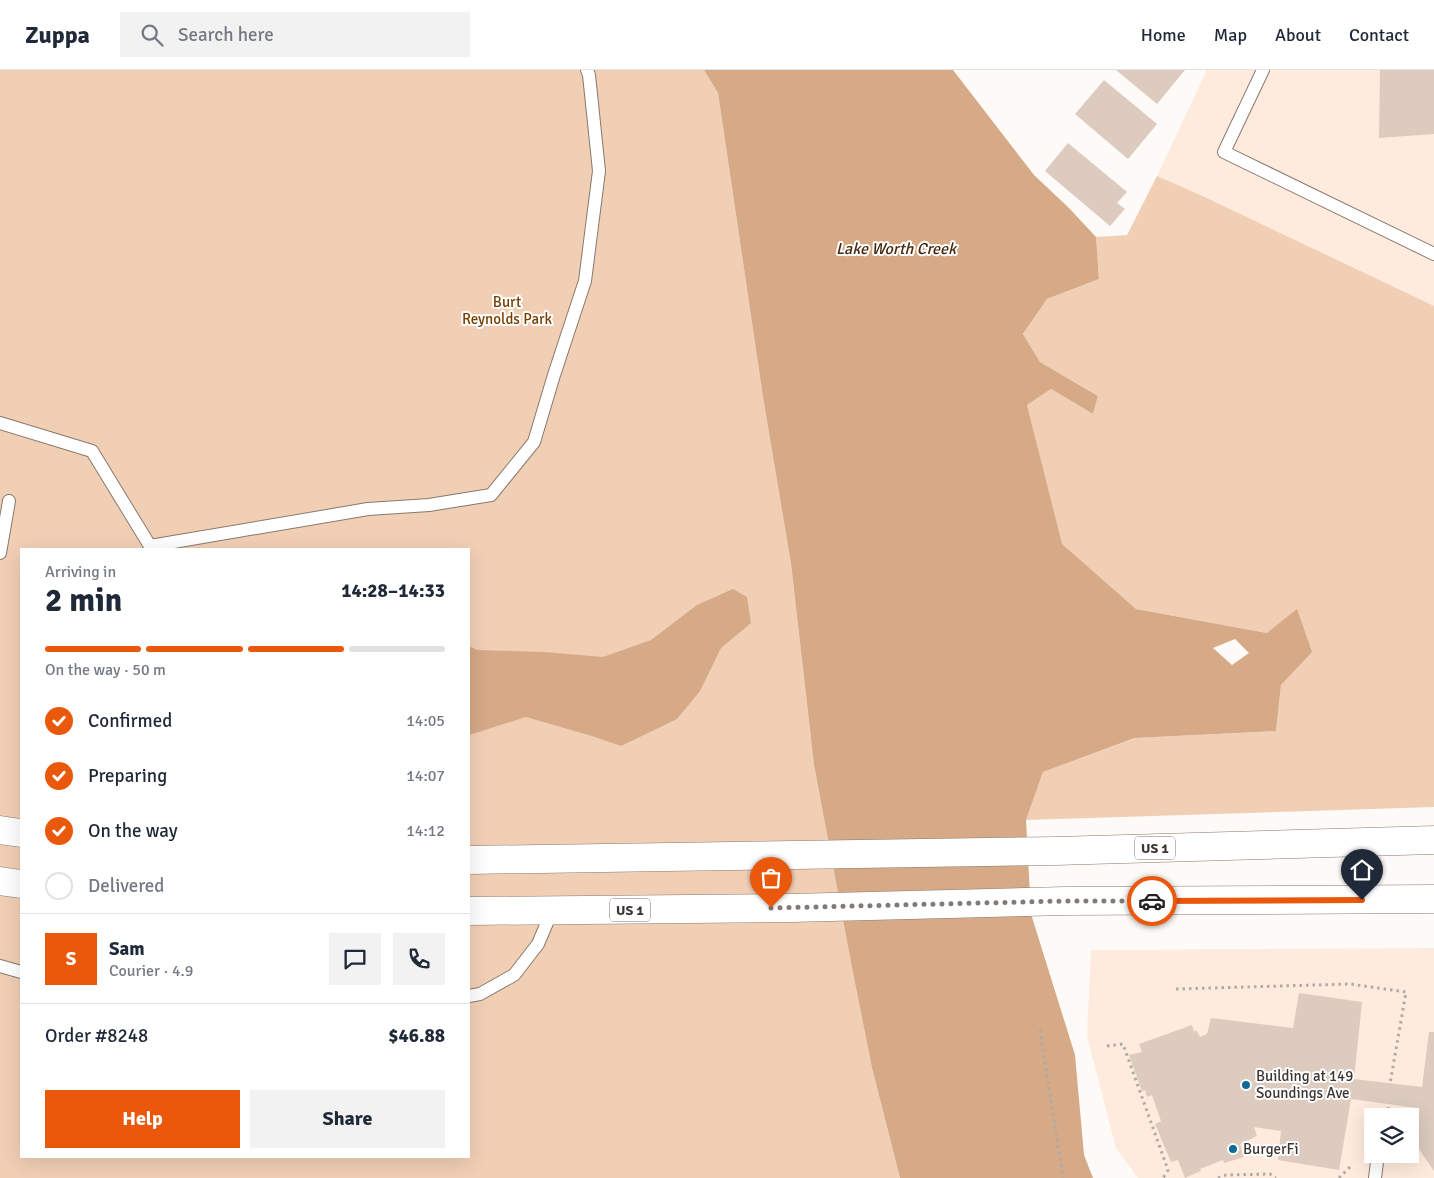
<!DOCTYPE html>
<html lang="en">
<head>
<meta charset="utf-8">
<style>
  :root { --surface:#fff; --page:#f2f2f3; --text:#1f2937; --muted:#747a83; --line:#e0e1e3; --accent:#ea580c }
  body { margin:0; font-family:Signika,sans-serif; background:var(--page); color:var(--text); height:100vh; display:flex; flex-direction:column; font-size:19px; white-space:nowrap }
  * { box-sizing:border-box; margin:0 }
  p { font-size:16px; color:var(--muted) }
  .icon { flex:none; width:28px; height:28px; fill:none; stroke:currentColor; stroke-width:2; stroke-linecap:round; stroke-linejoin:round }
  .map { position:relative; flex:1; overflow:hidden }
  .drawer { position:absolute; left:20px; top:478px; width:450px; height:610px; display:flex; flex-direction:column; background:var(--surface); border-radius:0px; box-shadow:0 5px 20px #0002 }
  .drawer>* { flex:none }
  .controls { position:absolute; left:1364px; top:1038px; display:grid; gap:10px }
  .controls a { display:grid; place-items:center; width:55px; height:55px; border-radius:0px; background:var(--surface); box-shadow:0 5px 20px #0002; font-size:25px }
  .pin { position:absolute; display:grid; place-items:center; width:42px; height:42px; color:#fff; margin:-51px -21px; border-radius:50% 50% 50% 0; rotate:-45deg; box-shadow:0 0 5px #0007 }
  .pin .icon { rotate:45deg }
  .courier { position:absolute; display:grid; place-items:center; width:50px; height:50px; margin:-25px; border:4px solid #ea580c; border-radius:50%; background:#fff; color:#222; box-shadow:0 1px 6px #0007 }
  .headline em { font-style:normal; font-weight:800 }
  .headline div { display:flex; flex-direction:column-reverse }
  .headline { display:flex; align-items:center; justify-content:space-between; height:85px; padding:0 25px }
  h1 { font-size:32px; font-weight:800; line-height:38px }
  .bar { display:grid; grid-template-columns:repeat(4,1fr); gap:8px 5px; align-content:center; height:60px; padding:0 25px }
  .bar i { height:6px; border-radius:4px; background:var(--line) }
  .bar .active { background:var(--accent) }
  .bar p { grid-column:span 4 }
  .line { display:flex; align-items:center; gap:12px; padding:0 25px; border-top:1px solid var(--line) }
  .line div { flex:1 }
  .round { display:grid; place-items:center; flex:none; width:52px; height:52px; border-radius:0px; background:var(--page) }
  ol { padding:0 25px; list-style:none }
  li { display:flex; align-items:center; gap:15px; height:55px }
  li p { margin-inline-start:auto }
  li .icon { padding:5px; border-radius:50%; background:var(--accent); color:#fff; stroke-width:4 }
  li:last-child { color:var(--muted) }
  li i { width:28px; height:28px; border:2px solid var(--line); border-radius:50% }
  .button { display:flex; gap:10px; margin-top:auto; padding:10px 25px }
  .button a { flex:1; height:58px; border-radius:0px; background:var(--accent); color:#fff; font-size:20px; font-weight:800; line-height:58px; text-align:center }
  .button a+a { background:var(--page); color:var(--text) }
  header { display:flex; align-items:center; gap:30px; box-sizing:border-box; height:70px; padding:0 25px; background:var(--surface); border-bottom:1px solid var(--line) }
  header strong { font-size:24px }
  nav { display:flex; gap:28px; margin-inline-start:auto; font-size:18px }
  .search { width:350px; height:45px; background:var(--page); display:flex; align-items:center; gap:12px; box-sizing:border-box; padding:0 18px; border-radius:0px; color:var(--muted); font-size:19px }
  .map>svg:first-child { display:block }
  .built { fill:#feebdd; fill-rule:evenodd }
  .green { fill:#f1cfb5; fill-rule:evenodd }
  .water { fill:#d6a987; fill-rule:evenodd }
  .building { fill:#dccbbe }
  .lines { fill:none; stroke-linecap:round; stroke-linejoin:round }
  .lane-casing { stroke:#89796e; stroke-width:14 }
  .primary-casing { stroke:#89796e; stroke-width:29 }
  .path { stroke:#aeaaa6; stroke-width:3; stroke-dasharray:2.5 4; stroke-linecap:butt }
  .lane { stroke:#fff; stroke-width:12 }
  .primary { stroke:#fff; stroke-width:28 }
  .done { stroke:#807b76; stroke-width:5; stroke-dasharray:0 9 }
  .route { stroke:#ea580c; stroke-width:6 }
  .poi-dot { fill:#0d6a99; stroke:#fff; stroke-width:2 }
  .labels { text-anchor:middle; stroke-width:4; stroke-linejoin:round; paint-order:stroke }
  .shield { fill:#fff; stroke:#76726f; stroke-width:1 }
  .shield-label { font-size:14px; font-weight:bold; fill:#3c3631 }
  .park-label { font-size:15px; fill:#753d00; stroke:#fff }
  .poi-label { font-size:15px; fill:#3c3631; stroke:#fff; text-anchor:start }
  .water-label { font-size:16px; font-style:italic; fill:#46280c; stroke:#fff }
</style>
</head>
<body>
<header>
<strong>Zuppa</strong>
<div class="search"><svg class="icon" aria-label="search" viewBox="0 0 24 24"><circle cx="10" cy="10" r="6"/><path d="M15 15l6 6"/></svg>Search here</div>
<nav><a>Home</a><a>Map</a><a>About</a><a>Contact</a></nav>
</header>
<div class="map">
<svg width="1434" height="1108" viewBox="0 0 1434 1108">
  <rect width="100%" height="100%" fill="#fdfaf7"/>
  <g class="built">
    <polygon points="1207,0 1434,0 1434,239 1157,106"/>
    <path d="M 1434,878 L 1434,1108 L 1138,1108 L 1116,1078 L 1087,966 L 1091,880 ZM 1372,1046 L 1410,1046 L 1410,1084 L 1372,1084 Z"/>
  </g>
  <g class="green">
    <path d="M 0,0 L 704,0 L 718,23 L 763,327 L 791,494 L 814,695 L 852,898 L 872,998 L 900,1108 L 0,1108 ZM 21,479 L 469,479 L 469,1086 L 21,1086 Z"/>
    <polygon points="1157,106 1198,124 1434,236 1434,737 1026,750 1043,702 1136,668 1276,661 1281,615 1312,581 1267,563 1136,539 1061,474 1027,335 1051,319 1093,344 1098,326 1040,292 1023,264 1047,229 1099,209 1096,167 1127,165"/>
  </g>
  <g class="water">
    <path d="M 704,0 L 953,0 L 1034,105 L 1069,138 L 1096,167 L 1099,209 L 1047,229 L 1023,264 L 1040,292 L 1098,326 L 1093,344 L 1051,319 L 1027,335 L 1062,474 L 1136,539 L 1267,563 L 1297,539 L 1312,582 L 1281,615 L 1276,661 L 1135,668 L 1043,702 L 1026,750 L 1031,844 L 1075,985 L 1084,1085 L 1093,1108 L 900,1108 L 872,998 L 852,898 L 814,695 L 791,494 L 763,327 L 718,23 ZM 1235,569 L 1249,583 L 1232,595 L 1213,578 Z"/>
    <polygon points="733,519 747,527 751,553 721,578 700,621 677,649 621,676 592,666 526,647 469,665 469,576 477,580 544,582 603,587 651,570 697,535"/>
  </g>
  <g class="building">
    <polygon points="1116,0 1185,0 1157,34"/>
    <polygon points="1380,0 1434,0 1434,64 1379,68"/>
    <polygon points="1104,10 1157,54 1128,89 1075,44"/>
    <polygon points="1068,73 1127,122 1117,133 1125,139 1110,156 1045,101"/>
    <polygon points="1299,923 1362,932 1354,1009 1422,1017 1429,962 1434,962 1434,1101 1414,1072 1417,1038 1351,1029 1339,1100 1278,1090 1281,1061 1254,1057 1257,1066 1240,1074 1244,1087 1224,1093 1223,1090 1200,1099 1201,1101 1185,1108 1178,1090 1171,1092 1155,1054 1161,1051 1152,1025 1147,1027 1145,1020 1142,1021 1129,985 1142,982 1139,974 1192,955 1194,962 1196,960 1200,967 1207,964 1211,948 1293,958"/>
  </g>
  <g class="lines">
    <defs>
      <g id="lane">
        <polyline points="1263,0 1224,82 1434,184"/>
        <polyline points="0,353 92,381 150,476 368,439 429,435 491,425 534,372 554,305 585,211 599,101 589,5 587,0"/>
        <polyline points="0,483 9,431"/>
        <polyline points="0,896 21,902"/>
        <polyline points="469,926 480,924 514,905 538,874 552,841"/>
        <polyline points="1410,1053 1411,1053"/>
        <polyline points="1375,1108 1378,1084"/>
      </g>
      <g id="primary">
        <polyline points="0,760 21,763"/>
        <polyline points="469,790 1056,781 1434,770"/>
        <polyline points="0,811 21,814"/>
        <polyline points="469,841 791,838 1065,831 1434,829"/>
      </g>
    </defs>
    <use href="#lane" class="lane-casing"/>
    <use href="#primary" class="primary-casing"/>
    <g class="path">
      <polyline points="1176,919 1350,914 1406,922 1390,1014"/>
      <polyline points="1040,960 1063,1108"/>
      <polyline points="1107,976 1123,974 1168,1100 1163,1108"/>
      <polyline points="1387,1046 1389,1034"/>
      <polyline points="1218,1108 1226,1105 1270,1104 1276,1108"/>
      <polyline points="1339,1108 1351,1096"/>
    </g>
    <use href="#lane" class="lane"/>
    <use href="#primary" class="primary"/>
  </g>
  <g class="lines">
    <polyline class="done" points="771,838 1065,831 1152,831"/>
    <polyline class="route" points="1152,831 1362,830"/>
  </g>
  <g class="poi-dot">
    <circle cx="1246" cy="1015" r="5"/>
    <circle cx="1233" cy="1079" r="5"/>
  </g>
  <g class="labels">
    <g class="shield">
      <rect x="1135" y="766.5" width="40" height="23" rx="4"/>
      <rect x="610" y="828.5" width="40" height="23" rx="4"/>
    </g>
    <g class="shield-label">
      <text x="1155" y="783">US 1</text>
      <text x="630" y="845">US 1</text>
    </g>
    <g class="park-label">
      <text x="507" y="237">Burt<tspan x="507" dy="17">Reynolds Park</tspan></text>
    </g>
    <g class="poi-label">
      <text x="1256" y="1011">Building at 149<tspan x="1256" dy="17">Soundings Ave</tspan></text>
      <text x="1243" y="1084">BurgerFi</text>
    </g>
    <g class="water-label">
      <text x="896" y="184">Lake Worth Creek</text>
    </g>
  </g>
</svg>
<div class="controls">
<a><svg class="icon" aria-label="layers" viewBox="0 0 24 24"><path d="M12 4l9 5-9 5-9-5zM3 14l9 5 9-5"/></svg></a>
</div>
<div class="pin" style="left:771px;top:838px;background:#ea580c"><svg class="icon" aria-label="bag" viewBox="0 0 24 24"><path d="M5 8h14l-1 12H6zM9 8a3 3 0 0 1 6 0"/></svg></div>
<div class="pin" style="left:1362px;top:830px;background:#1f2937"><svg class="icon" aria-label="home" viewBox="0 0 24 24"><path d="M3 11l9-7 9 7M6 9v11h12V9"/></svg></div>
<div class="courier" style="left:1152px;top:831px"><svg class="icon" aria-label="car" viewBox="0 0 24 24"><path d="M5 17H2v-5l4-1 3-4h7l3 4 3 1v5h-3M9 17h6M6 11h13"/><circle cx="7" cy="17" r="2"/><circle cx="17" cy="17" r="2"/></svg></div>
<section class="drawer">
<div class="headline"><div><h1>2 min</h1><p>Arriving in</p></div><em>14:28–14:33</em></div>
<div class="bar"><i class="active"></i><i class="active"></i><i class="active"></i><i></i><p>On the way · 50 m</p></div>
<ol>
<li><svg class="icon" aria-label="check" viewBox="0 0 24 24"><path d="M5 12l5 5 9-10"/></svg>Confirmed<p>14:05</p></li>
<li><svg class="icon" aria-label="check" viewBox="0 0 24 24"><path d="M5 12l5 5 9-10"/></svg>Preparing<p>14:07</p></li>
<li><svg class="icon" aria-label="check" viewBox="0 0 24 24"><path d="M5 12l5 5 9-10"/></svg>On the way<p>14:12</p></li>
<li><i></i>Delivered</li>
</ol>
<div class="line" style="height:90px"><b class="round" style="background:var(--accent);color:#fff">S</b><div><b>Sam</b><p>Courier · 4.9</p></div><a class="round"><svg class="icon" aria-label="chat" viewBox="0 0 24 24"><path d="M4 5h16v11H9l-5 4z"/></svg></a><a class="round"><svg class="icon" aria-label="phone" viewBox="0 0 24 24"><path d="M5 4h4l2 5-3 2q2 4 5 5l2-3 5 2v4C11 20 4 13 5 4z"/></svg></a></div>
<div class="line" style="height:65px"><div>Order #8248</div><b>$46.88</b></div>
<div class="button"><a>Help</a><a>Share</a></div>
</section>
</div>
</body>
</html>
